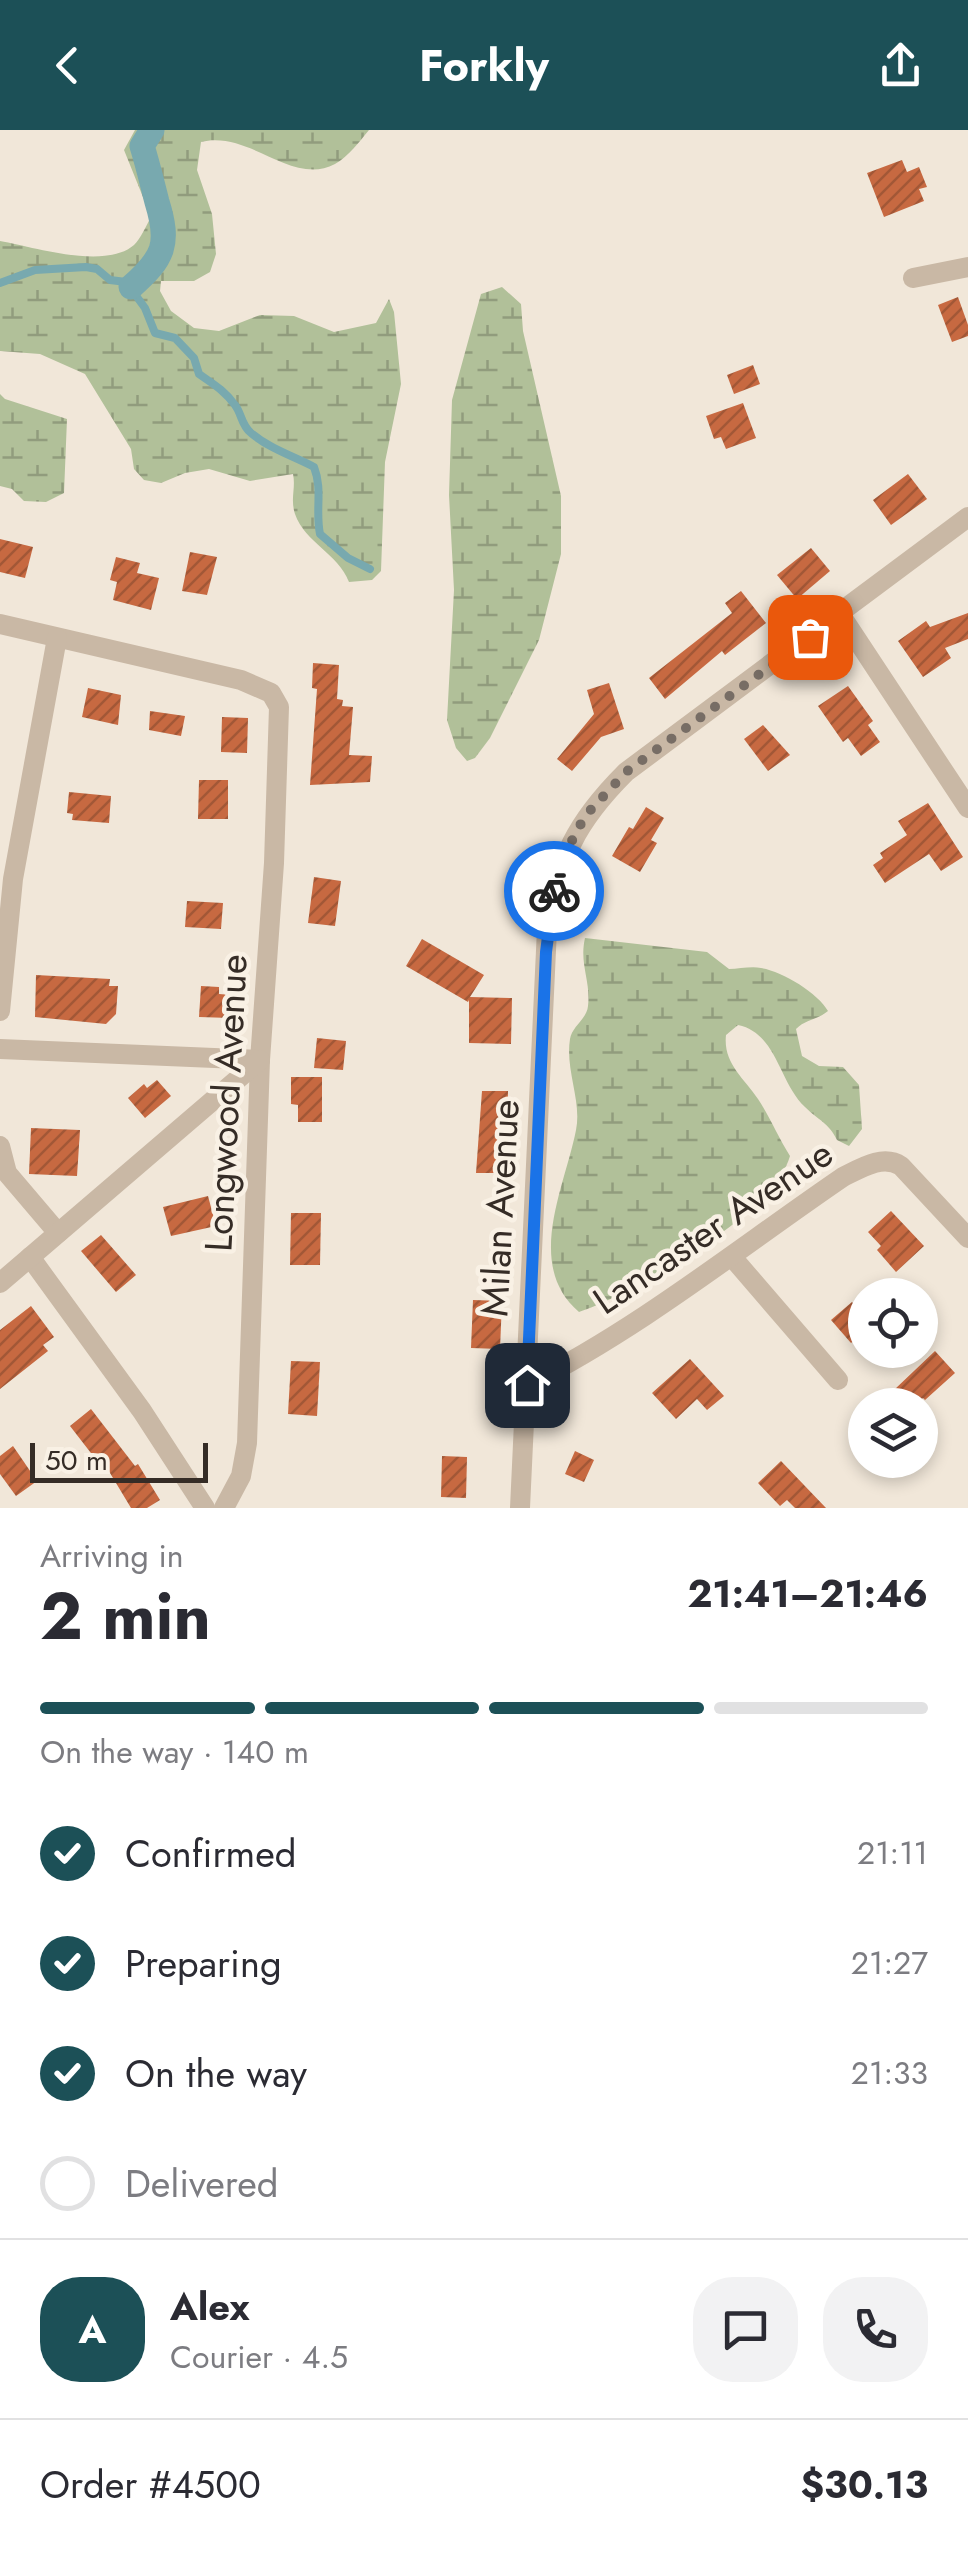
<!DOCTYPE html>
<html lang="en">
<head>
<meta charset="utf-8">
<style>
  :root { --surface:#fff; --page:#f2f2f3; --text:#2b2b33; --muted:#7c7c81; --line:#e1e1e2; --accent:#1c5057 }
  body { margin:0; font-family:Jost,sans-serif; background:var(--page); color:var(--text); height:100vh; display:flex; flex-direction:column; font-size:38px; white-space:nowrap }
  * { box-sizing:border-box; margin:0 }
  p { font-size:32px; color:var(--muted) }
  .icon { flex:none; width:55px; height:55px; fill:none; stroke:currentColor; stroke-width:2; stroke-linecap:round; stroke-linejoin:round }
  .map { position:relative; height:1378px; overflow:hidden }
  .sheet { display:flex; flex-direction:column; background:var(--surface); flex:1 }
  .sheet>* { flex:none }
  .controls { position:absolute; left:848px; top:1148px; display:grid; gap:20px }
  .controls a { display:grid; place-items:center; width:90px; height:90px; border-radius:50%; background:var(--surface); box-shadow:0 5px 15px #0003; font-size:50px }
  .scale { position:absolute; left:30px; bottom:25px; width:178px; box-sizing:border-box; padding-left:10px; border:5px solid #352c26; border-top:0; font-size:28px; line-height:35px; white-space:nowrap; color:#352c26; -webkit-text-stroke:8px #f9f1e5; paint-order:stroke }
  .pin { position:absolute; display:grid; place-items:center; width:85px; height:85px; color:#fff; margin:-42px; border-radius:20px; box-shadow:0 5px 15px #0006 }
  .courier { position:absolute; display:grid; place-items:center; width:100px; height:100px; margin:-50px; border:8px solid #1a73e8; border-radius:50%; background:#fff; color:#222; box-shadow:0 2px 12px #0007 }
  .summary em { font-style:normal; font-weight:700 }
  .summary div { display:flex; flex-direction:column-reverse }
  .summary { display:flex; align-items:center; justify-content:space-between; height:170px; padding:0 40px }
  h1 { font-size:65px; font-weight:700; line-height:75px }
  .bar { display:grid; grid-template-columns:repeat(4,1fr); gap:15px 10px; align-content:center; height:120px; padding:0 40px }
  .bar i { height:12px; border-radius:8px; background:var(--line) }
  .bar .on { background:var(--accent) }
  .bar p { grid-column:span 4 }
  .line { display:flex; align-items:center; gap:25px; padding:0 40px; border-top:2px solid var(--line) }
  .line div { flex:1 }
  .round { display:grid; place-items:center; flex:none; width:105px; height:105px; border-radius:40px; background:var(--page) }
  ol { padding:0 40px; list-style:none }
  li { display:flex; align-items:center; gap:30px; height:110px }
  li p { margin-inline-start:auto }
  li .icon { padding:10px; border-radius:50%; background:var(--accent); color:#fff; stroke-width:4 }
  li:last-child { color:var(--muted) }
  li i { width:55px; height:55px; border:5px solid var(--line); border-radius:50% }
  header { display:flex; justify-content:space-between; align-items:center; height:130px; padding:0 40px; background:var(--accent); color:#fff; font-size:45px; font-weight:700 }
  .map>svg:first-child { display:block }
  .wetland { fill:url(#wetland-marsh) }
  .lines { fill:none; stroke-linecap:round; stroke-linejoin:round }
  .stream { stroke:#78a9af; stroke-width:8 }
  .canal { stroke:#78a9af; stroke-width:25 }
  .building { fill:url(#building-hatch) }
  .street { stroke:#c9b8a5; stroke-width:20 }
  .done { stroke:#776d65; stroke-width:10; stroke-dasharray:0 18 }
  .route { stroke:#1a73e8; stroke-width:12 }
  .labels { text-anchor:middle; stroke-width:9; stroke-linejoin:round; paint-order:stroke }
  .street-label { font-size:38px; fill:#352c26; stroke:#f9f1e5 }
</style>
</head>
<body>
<header><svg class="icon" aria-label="back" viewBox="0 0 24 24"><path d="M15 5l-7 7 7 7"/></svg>Forkly<svg class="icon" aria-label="share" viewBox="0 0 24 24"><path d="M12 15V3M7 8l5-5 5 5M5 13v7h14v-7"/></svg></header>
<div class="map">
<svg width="968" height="1378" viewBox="0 0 968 1378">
  <defs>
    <pattern id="wetland-marsh" width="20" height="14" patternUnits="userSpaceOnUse" patternTransform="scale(2.5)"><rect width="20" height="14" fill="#b1c099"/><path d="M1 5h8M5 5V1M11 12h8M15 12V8" fill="none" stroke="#919c7d"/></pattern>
    <pattern id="building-hatch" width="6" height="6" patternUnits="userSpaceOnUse" patternTransform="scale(2.5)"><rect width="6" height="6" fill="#c76941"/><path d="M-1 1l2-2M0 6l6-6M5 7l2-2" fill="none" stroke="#a25736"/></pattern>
  </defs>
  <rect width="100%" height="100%" fill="#f1e7d9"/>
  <g class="wetland">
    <path d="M 135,0 L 369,0 C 360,11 348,27 335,34 C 292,57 250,0 201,12 L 197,40 L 212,84 L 216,124 L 210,142 L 194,151 L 161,151 L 160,161 L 171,181 L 194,198 L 219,201 L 260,185 L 294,186 L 334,202 L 376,193 L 389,169 L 394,182 L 401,254 L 385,332 L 381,441 L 372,450 L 349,452 C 338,423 305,413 295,384 C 290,369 296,358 293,344 L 250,351 L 209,339 L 185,343 L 161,353 L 144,350 L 134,339 L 131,319 L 85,244 L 40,224 L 0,221 L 0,111 C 34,117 105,140 134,115 C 141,108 146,96 151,87 L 124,20 Z"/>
    <polygon points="502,157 521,174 523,201 561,366 561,424 539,510 490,608 475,628 467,631 456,618 447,590 454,460 449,365 452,270 481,164"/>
    <polygon points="0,264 5,269 67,289 64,363 46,372 24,371 12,359 0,356"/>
    <path d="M 585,808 L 707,822 L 729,839 C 739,839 751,836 761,838 C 782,841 818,863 828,881 C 817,890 806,889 796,899 L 802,926 L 819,936 L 843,937 L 859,955 L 862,999 L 849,1016 L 837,1010 C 829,993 818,990 805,977 C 779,953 777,903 738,895 L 726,905 C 723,933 743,947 758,969 C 770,987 778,1007 790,1026 C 774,1084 635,1163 579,1182 C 524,1135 565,1057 576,1000 C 582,971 565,940 570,909 C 572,896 587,889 588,876 C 591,851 579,834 585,808 Z"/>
  </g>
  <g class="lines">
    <path class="stream" d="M 0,153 L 35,140 L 86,137 L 97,139 L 110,150 L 126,152 L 145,178 L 155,203 L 175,208 L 194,228 L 199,244 C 213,254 224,260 235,275 C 242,284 241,295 251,303 C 270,319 293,326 314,337 C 323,360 315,380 320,404 L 348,428 L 370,439"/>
    <path class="canal" d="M 131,157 C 164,128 170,114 157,72 C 152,53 148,35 142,16 L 152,0"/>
  </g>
  <g class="building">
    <polygon points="902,30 907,42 919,37 927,57 919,59 924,71 884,87 867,43"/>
    <polygon points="958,167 968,195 968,206 952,212 938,175"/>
    <polygon points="753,235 760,254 734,264 727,245"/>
    <polygon points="743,273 756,308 726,319 721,307 714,309 706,286"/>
    <polygon points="908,344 927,369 891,395 873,370"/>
    <polygon points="0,409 33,417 25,448 0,442"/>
    <polygon points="811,418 830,441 797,469 777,445"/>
    <polygon points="190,422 217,427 207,465 182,461"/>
    <polygon points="116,427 140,433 137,443 159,448 151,480 113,470 117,452 110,450"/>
    <polygon points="741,461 766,493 725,525 722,521 665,569 649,548 732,483 725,473"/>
    <polygon points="968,483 968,509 945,518 951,528 923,547 898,511 926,491 930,497"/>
    <polygon points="313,533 339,535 337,569 343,570 342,576 353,577 349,625 372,626 370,652 310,655 317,559 312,558"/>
    <polygon points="609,553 624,599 601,607 572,641 557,629 594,584 587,560"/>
    <polygon points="848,556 873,591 868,595 880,612 861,626 848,608 843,612 818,576"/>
    <polygon points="88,558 121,565 118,595 82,587"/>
    <polygon points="150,581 185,586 181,606 149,600"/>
    <polygon points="222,587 248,588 247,623 221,622"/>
    <polygon points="763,595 790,625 768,641 744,609"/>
    <polygon points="199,650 228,650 228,689 198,689"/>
    <polygon points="69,662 111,666 109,693 72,690 73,684 67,683"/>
    <polygon points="928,673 963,727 941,741 929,724 885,753 873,735 883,728 880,723 907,705 898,691"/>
    <polygon points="646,677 664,688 651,710 657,713 640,742 612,726 629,697 633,699"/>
    <polygon points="314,747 341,751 335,796 308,793"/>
    <polygon points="187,771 223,773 221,799 185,797"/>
    <polygon points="422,809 484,845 470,867 512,868 511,914 469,913 469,870 468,872 406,836"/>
    <polygon points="36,845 110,849 109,856 118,856 116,884 106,894 35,887"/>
    <polygon points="201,856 219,857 219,864 232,865 230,888 199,887"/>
    <polygon points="317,908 346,911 343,940 314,938"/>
    <polygon points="291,947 322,947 322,992 298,992 298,975 291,974"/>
    <polygon points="157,950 171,966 145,988 128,968 144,954 147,958"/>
    <polygon points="482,961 508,961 506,1043 476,1043"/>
    <polygon points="31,998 80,1000 77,1046 29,1044"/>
    <polygon points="208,1066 216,1096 171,1106 163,1077"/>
    <polygon points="891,1081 924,1116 896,1142 877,1120 881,1116 868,1102"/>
    <polygon points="291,1083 321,1083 320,1135 290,1135"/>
    <polygon points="101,1105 136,1145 116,1162 81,1121"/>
    <polygon points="473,1170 502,1171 500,1219 471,1218"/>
    <polygon points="852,1172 865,1187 865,1202 851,1213 831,1190"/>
    <polygon points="31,1176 54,1207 43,1215 48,1221 0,1259 0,1200"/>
    <polygon points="935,1221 955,1243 925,1270 923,1268 915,1275 908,1275 894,1260"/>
    <polygon points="690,1229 724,1266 707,1280 697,1269 676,1289 652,1263"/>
    <polygon points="291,1231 320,1232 317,1286 288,1284"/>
    <polygon points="91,1279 135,1336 138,1334 160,1370 147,1378 131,1378 98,1323 94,1327 70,1296"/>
    <polygon points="13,1316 37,1351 16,1366 0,1344 0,1326"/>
    <polygon points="575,1321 594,1330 584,1352 565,1344"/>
    <polygon points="442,1326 467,1327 466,1368 441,1367"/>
    <polygon points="781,1331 826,1378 795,1378 787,1370 780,1376 758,1353"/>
  </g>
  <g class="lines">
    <g class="street">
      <polyline points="913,148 968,137"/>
      <polyline points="840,484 968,678"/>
      <polyline points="0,494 241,550 271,563 279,577 274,733 260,930 247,1313 241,1346 224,1378"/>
      <polyline points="0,881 13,749 57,508"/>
      <polyline points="0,919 260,930"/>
      <polyline points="0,1016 7,1043 58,1103"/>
      <polyline points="30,1127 142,1281 205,1378"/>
      <polyline points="732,1127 838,1250"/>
      <polyline points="0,1153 260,930"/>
      <path d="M 527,1255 C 640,1198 739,1118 843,1047 C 861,1038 883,1024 901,1036 L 968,1108"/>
      <path d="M 520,1378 L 547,799 C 560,727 574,694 626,642 L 968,387"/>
    </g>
  </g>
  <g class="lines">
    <polyline class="done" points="554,761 567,720 585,686 626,642 810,507"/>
    <polyline class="route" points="527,1255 546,822 554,761"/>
  </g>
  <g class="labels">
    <g class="street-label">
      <text transform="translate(226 973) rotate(-87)" y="13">Longwood Avenue</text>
      <text transform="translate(500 1078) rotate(-87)" y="13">Milan Avenue</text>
      <text transform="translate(713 1097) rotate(-34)" y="13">Lancaster Avenue</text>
    </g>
  </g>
</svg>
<div class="controls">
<a><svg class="icon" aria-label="locate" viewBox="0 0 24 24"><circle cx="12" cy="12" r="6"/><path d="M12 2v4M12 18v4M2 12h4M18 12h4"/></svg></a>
<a><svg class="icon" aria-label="layers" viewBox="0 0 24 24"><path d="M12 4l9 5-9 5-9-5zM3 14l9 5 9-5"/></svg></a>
</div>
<div class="scale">50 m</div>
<div class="pin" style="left:810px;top:507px;background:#ea580c"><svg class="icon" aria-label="bag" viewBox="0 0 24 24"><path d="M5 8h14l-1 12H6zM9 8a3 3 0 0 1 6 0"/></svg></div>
<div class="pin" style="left:527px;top:1255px;background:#1f2937"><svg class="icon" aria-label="home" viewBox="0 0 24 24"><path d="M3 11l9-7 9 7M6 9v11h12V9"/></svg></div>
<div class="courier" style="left:554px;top:761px"><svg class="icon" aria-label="bike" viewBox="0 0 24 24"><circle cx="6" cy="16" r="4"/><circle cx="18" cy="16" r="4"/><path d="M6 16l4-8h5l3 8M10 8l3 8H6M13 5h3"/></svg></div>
</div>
<section class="sheet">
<div class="summary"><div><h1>2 min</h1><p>Arriving in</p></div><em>21:41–21:46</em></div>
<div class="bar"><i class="on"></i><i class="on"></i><i class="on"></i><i></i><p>On the way · 140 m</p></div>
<ol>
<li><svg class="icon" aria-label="check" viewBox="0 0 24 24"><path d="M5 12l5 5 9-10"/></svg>Confirmed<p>21:11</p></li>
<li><svg class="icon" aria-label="check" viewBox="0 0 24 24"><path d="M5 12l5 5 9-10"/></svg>Preparing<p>21:27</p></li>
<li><svg class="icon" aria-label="check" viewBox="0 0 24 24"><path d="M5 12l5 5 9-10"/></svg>On the way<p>21:33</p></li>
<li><i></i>Delivered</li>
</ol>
<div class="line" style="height:180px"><b class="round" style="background:var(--accent);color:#fff">A</b><div><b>Alex</b><p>Courier · 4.5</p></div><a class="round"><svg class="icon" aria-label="chat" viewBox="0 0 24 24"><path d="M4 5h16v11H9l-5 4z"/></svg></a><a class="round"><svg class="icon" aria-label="phone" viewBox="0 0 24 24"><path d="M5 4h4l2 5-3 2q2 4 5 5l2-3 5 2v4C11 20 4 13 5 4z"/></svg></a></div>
<div class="line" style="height:130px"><div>Order #4500</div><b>$30.13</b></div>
</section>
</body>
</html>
